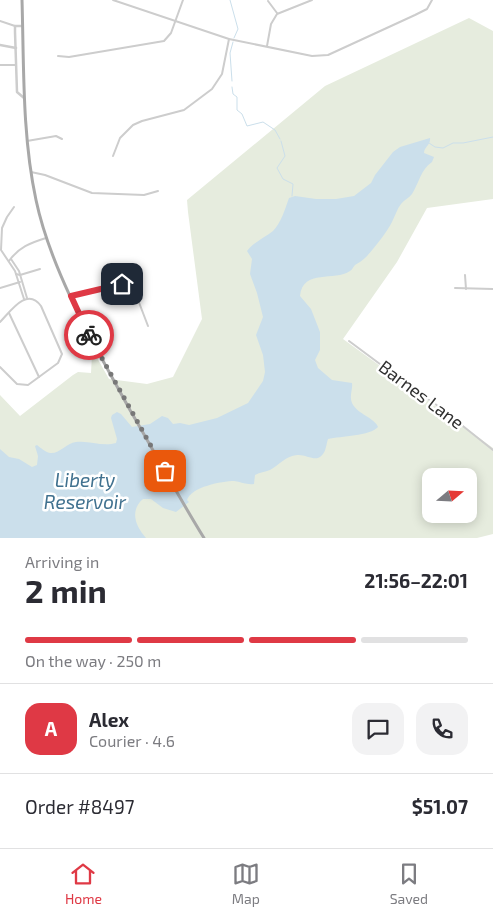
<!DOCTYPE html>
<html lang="en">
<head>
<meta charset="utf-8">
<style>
  :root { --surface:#fff; --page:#f2f2f3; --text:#2b2b33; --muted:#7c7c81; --line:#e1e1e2; --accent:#df3945 }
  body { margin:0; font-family:"Exo 2",sans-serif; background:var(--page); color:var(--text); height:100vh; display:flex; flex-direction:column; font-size:19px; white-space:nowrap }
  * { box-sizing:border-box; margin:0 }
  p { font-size:16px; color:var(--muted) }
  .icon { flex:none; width:28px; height:28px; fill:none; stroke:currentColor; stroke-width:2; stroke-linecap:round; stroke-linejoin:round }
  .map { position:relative; height:538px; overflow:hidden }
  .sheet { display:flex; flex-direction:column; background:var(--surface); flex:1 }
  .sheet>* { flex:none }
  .needle { width:32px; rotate:71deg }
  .controls { position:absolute; left:422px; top:468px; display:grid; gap:10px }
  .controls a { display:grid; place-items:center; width:55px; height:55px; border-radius:10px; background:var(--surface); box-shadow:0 2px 12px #0003; font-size:25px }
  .pin { position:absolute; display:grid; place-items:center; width:42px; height:42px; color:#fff; margin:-21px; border-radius:10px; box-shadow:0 2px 8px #0006 }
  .courier { position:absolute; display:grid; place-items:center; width:50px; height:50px; margin:-25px; border:4px solid #df3945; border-radius:50%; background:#fff; color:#222; box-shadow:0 1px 6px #0007 }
  .summary em { font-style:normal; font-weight:700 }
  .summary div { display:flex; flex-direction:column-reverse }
  .summary { display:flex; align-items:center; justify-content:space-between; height:85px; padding:0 25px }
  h1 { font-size:32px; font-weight:700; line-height:38px }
  .bar { display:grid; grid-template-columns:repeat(4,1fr); gap:8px 5px; align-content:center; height:60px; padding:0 25px }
  .bar i { height:6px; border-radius:4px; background:var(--line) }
  .bar .on { background:var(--accent) }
  .bar p { grid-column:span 4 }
  .line { display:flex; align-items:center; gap:12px; padding:0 25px; border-top:1px solid var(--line) }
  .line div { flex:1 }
  .round { display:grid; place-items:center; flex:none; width:52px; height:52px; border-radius:15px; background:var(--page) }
  .dock { display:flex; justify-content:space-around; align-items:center; height:70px; border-top:1px solid var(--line); background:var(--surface); font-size:14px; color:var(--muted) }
  .dock a { display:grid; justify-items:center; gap:2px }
  .dock .on { color:var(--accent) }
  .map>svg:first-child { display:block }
  .green { fill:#e6ecde; fill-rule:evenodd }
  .water { fill:#cbdfeb }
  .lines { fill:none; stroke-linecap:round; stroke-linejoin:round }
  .stream { stroke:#cbdfeb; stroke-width:1 }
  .minor { stroke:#cdcdcd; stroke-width:2 }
  .tertiary { stroke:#cdcdcd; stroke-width:2.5 }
  .primary { stroke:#a8a8a8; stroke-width:3 }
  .done { stroke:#787878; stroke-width:5; stroke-dasharray:0 9 }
  .route { stroke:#df3945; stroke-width:6 }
  .labels { text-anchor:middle; stroke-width:5; stroke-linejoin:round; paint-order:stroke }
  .street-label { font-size:18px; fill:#303030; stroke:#fff }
  .water-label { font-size:19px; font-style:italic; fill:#40718f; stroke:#fff }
</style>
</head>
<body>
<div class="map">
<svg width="493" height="538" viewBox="0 0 493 538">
  <rect width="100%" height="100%" fill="#fff"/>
  <path class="green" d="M 469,18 L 493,31 L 493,199 L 427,208 L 397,262 L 343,339 L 493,448 L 493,534 L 477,538 L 0,538 L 0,395 L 20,416 L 73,375 L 78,372 L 91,373 L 92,354 L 96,356 L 109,379 L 147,384 L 173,377 L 202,319 L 188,212 L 187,200 L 325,86 ZM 431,476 L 469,476 L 469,514 L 431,514 Z"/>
  <path class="water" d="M 430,138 C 431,145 424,147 424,153 L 434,157 L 432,162 C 421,169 419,183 412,194 C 409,198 404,200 401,204 C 397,209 395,216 392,222 C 387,232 373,250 365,258 C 362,261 358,263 355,265 C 353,267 352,270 350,271 C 335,282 303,268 300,296 L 311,309 L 320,332 L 320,350 L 315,360 L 318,368 L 332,380 L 352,383 C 353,389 349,396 352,403 C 357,414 375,418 378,427 C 370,436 341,436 328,439 C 326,445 326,453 320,457 C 314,461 305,454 297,455 C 286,456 279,465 270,470 C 265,472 260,472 255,475 L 254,484 C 247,485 241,482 234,481 C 222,481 191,487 187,500 L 189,502 L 176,512 L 163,508 L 151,499 L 143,499 C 129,511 136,527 146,538 L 0,538 L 0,449 L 9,457 L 19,459 L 32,467 L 37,465 L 38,456 L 35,446 L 37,445 C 41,448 45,452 50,453 C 60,454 66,443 76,442 C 89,440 102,447 116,443 L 117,439 L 111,418 L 112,415 L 117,412 L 121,414 L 132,427 L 150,424 L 162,416 L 168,418 L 173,424 L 180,423 L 189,425 L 217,418 L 248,403 L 263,381 L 265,372 L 263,355 L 256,335 L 263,317 L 257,293 L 250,274 L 252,259 L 247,251 C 254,242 264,238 273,231 C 281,223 285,209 289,198 L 295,196 L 316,199 L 336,199 L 354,196 L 371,183 L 375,175 L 393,152 L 400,147 Z"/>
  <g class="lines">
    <g class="stream">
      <polyline points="230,0 238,29 234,38"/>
      <polyline points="232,81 230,53 233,42"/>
      <polyline points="232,87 233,94 237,97 237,110 242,114 247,126 263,122 275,130 280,139"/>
      <polyline points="281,141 285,156 277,168 283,179 293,184 292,196"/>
      <polyline points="429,143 435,147 443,148 453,143 463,143 493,137"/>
    </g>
    <g class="minor">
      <polyline points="113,0 229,39 312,56 328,55 415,15 427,9 432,0"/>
      <polyline points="268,1 277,13"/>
      <polyline points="0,21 15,26"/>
      <polyline points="267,46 271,24 277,14 312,0"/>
      <polyline points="58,56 69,57 164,41 171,33 183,0"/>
      <polyline points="0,65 16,65"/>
      <polyline points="27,141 56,136 62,139"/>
      <polyline points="113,156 120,138 133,125 142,121 184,110 212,89 222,74 229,39"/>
      <polyline points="31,172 45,175 92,193 144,195 158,191"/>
      <polyline points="14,207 7,217 2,228 1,250 15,271 24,299"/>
      <polyline points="11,259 19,271 27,298"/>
      <path d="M 9,261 C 19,247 30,243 46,238"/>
      <polyline points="16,274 20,275 40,269"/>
      <polyline points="465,275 466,289"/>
      <polyline points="0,288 20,282"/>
      <polyline points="455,288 493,289"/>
      <polyline points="71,296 118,284 128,285 135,292 148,326"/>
      <polyline points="9,313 39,377"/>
      <path d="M 0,322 C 10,312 27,286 41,306 L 62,354 L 58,363 L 28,385 L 17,384 L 0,367"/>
      <polyline points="349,341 392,373 410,388 434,403 493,450"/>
    </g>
    <g class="tertiary">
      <polyline points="22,26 15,26 15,32 17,92 24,98"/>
      <polyline points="0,45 16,48"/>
    </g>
    <path class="primary" d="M 22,0 C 24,66 22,135 36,200 C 51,271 95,346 130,410 C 155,453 178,496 204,538"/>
  </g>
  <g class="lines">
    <polyline class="done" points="89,335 165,471"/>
    <polyline class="route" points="89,335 71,296 122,284"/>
  </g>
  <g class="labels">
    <g class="street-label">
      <text transform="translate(421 395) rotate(37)" y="6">Barnes Lane</text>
    </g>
    <g class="water-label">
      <text x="85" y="487">Liberty<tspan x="85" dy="22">Reservoir</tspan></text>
    </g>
  </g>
</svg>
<div class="controls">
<a><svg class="needle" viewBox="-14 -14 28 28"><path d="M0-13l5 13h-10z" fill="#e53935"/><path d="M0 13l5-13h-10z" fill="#7c7c81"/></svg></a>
</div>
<div class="pin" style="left:165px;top:471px;background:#ea580c"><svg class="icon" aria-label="bag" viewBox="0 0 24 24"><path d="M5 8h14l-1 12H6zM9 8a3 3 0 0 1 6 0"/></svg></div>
<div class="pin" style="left:122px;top:284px;background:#1f2937"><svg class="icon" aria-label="home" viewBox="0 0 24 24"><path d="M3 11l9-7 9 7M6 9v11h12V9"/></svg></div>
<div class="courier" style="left:89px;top:335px"><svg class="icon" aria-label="bike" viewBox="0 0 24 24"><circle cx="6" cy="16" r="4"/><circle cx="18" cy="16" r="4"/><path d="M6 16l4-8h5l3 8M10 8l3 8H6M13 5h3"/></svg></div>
</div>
<section class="sheet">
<div class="summary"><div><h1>2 min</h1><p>Arriving in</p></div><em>21:56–22:01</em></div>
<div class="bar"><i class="on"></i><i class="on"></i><i class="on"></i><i></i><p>On the way · 250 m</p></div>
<div class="line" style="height:90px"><b class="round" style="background:var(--accent);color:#fff">A</b><div><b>Alex</b><p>Courier · 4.6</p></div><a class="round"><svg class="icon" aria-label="chat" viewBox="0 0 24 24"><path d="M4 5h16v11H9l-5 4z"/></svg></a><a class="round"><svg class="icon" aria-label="phone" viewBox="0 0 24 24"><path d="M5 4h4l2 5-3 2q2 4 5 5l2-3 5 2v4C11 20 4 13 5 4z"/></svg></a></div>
<div class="line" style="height:65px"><div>Order #8497</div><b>$51.07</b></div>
</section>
<nav class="dock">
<a class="on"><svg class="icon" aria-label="home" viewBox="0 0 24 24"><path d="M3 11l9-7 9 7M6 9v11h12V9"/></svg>Home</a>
<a><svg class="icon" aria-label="map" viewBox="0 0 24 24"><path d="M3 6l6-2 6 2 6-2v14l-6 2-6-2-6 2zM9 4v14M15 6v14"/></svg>Map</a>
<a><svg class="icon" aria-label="saved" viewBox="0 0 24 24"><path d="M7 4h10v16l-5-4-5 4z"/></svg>Saved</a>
</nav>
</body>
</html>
